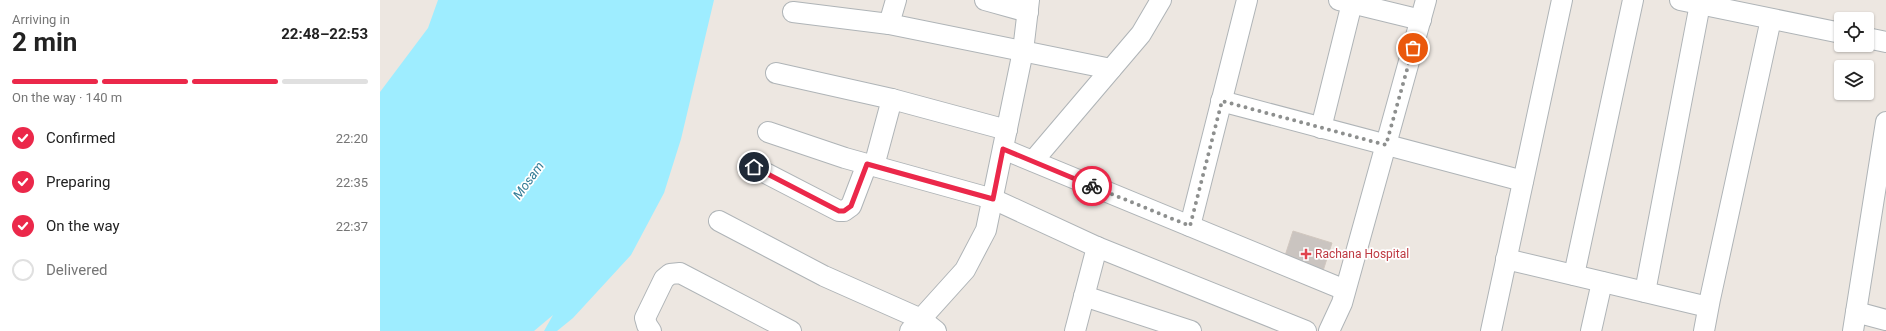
<!DOCTYPE html>
<html lang="en">
<head>
<meta charset="utf-8">
<style>
  :root { --surface:#fff; --page:#f2f2f2; --text:#222; --muted:#767676; --line:#e0e0e0; --accent:#eb284a }
  body { margin:0; font-family:Roboto,sans-serif; background:var(--page); color:var(--text); height:100vh; display:flex; flex-direction:column; font-size:15px; white-space:nowrap }
  * { box-sizing:border-box; margin:0 }
  p { font-size:13px; color:var(--muted) }
  .icon { flex:none; width:22px; height:22px; fill:none; stroke:currentColor; stroke-width:2; stroke-linecap:round; stroke-linejoin:round }
  .map { position:relative; flex:1; overflow:hidden }
  .details { display:flex; flex-direction:column; background:var(--surface); width:380px }
  .details>* { flex:none }
  .fabs { position:absolute; left:1454px; top:12px; display:grid; gap:8px }
  .fabs a { display:grid; place-items:center; width:40px; height:40px; border-radius:4px; background:var(--surface); box-shadow:0 1px 3px #0004; font-size:20px }
  .pin { position:absolute; display:grid; place-items:center; width:34px; height:34px; color:#fff; margin:-17px; border:2px solid #fff; border-radius:50%; box-shadow:0 1px 4px #0007 }
  .courier { position:absolute; display:grid; place-items:center; width:40px; height:40px; margin:-20px; border:3px solid #eb284a; border-radius:50%; background:#fff; color:#222; box-shadow:0 1px 5px #0007 }
  .summary em { font-style:normal; font-weight:700 }
  .summary div { display:flex; flex-direction:column-reverse }
  .summary { display:flex; align-items:center; justify-content:space-between; height:68px; padding:0 12px }
  h1 { font-size:26px; font-weight:700; line-height:30px }
  .bar { display:grid; grid-template-columns:repeat(4,1fr); gap:6px 4px; align-content:center; height:48px; padding:0 12px }
  .bar i { height:5px; border-radius:3px; background:var(--line) }
  .bar .selected { background:var(--accent) }
  .bar p { grid-column:span 4 }
  ol { padding:0 12px; list-style:none }
  li { display:flex; align-items:center; gap:12px; height:44px }
  li p { margin-inline-start:auto }
  li .icon { padding:4px; border-radius:50%; background:var(--accent); color:#fff; stroke-width:4 }
  li:last-child { color:var(--muted) }
  li i { width:22px; height:22px; border:2px solid var(--line); border-radius:50% }
  main { display:flex; flex:1; min-height:0 }
  .map>svg:first-child { display:block }
  .water { fill:#9eedff }
  .building { fill:#cac4c0; stroke:#d1c7bf }
  .lines { fill:none; stroke-linecap:round; stroke-linejoin:round }
  .minor-casing { stroke:#afb4b7; stroke-width:22 }
  .minor { stroke:#fff; stroke-width:20 }
  .done { stroke:#8d8f8e; stroke-width:4; stroke-dasharray:0 7.2 }
  .route { stroke:#eb284a; stroke-width:5 }
  .health-dot { fill:#e0444e; stroke:#fff; stroke-width:1.5 }
  .labels { text-anchor:middle; stroke-width:3.5; stroke-linejoin:round; paint-order:stroke }
  .health-label { font-size:12px; fill:#be3a42; stroke:#fff; text-anchor:start }
  .water-label { font-size:13px; font-style:italic; fill:#347d97; stroke:#fff }
</style>
</head>
<body>
<main>
<section class="details">
<div class="summary"><div><h1>2 min</h1><p>Arriving in</p></div><em>22:48–22:53</em></div>
<div class="bar"><i class="selected"></i><i class="selected"></i><i class="selected"></i><i></i><p>On the way · 140 m</p></div>
<ol>
<li><svg class="icon" aria-label="check" viewBox="0 0 24 24"><path d="M5 12l5 5 9-10"/></svg>Confirmed<p>22:20</p></li>
<li><svg class="icon" aria-label="check" viewBox="0 0 24 24"><path d="M5 12l5 5 9-10"/></svg>Preparing<p>22:35</p></li>
<li><svg class="icon" aria-label="check" viewBox="0 0 24 24"><path d="M5 12l5 5 9-10"/></svg>On the way<p>22:37</p></li>
<li><i></i>Delivered</li>
</ol>
</section>
<div class="map">
<svg width="1506" height="331" viewBox="0 0 1506 331">
  <rect width="100%" height="100%" fill="#ede7e1"/>
  <polygon class="water" points="58,0 334,0 301,139 284,193 251,255 193,318 177,331 164,331 173,315 154,331 0,331 0,92 48,28"/>
  <polygon class="building" points="913,231 952,243 942,274 903,262"/>
  <g class="lines">
    <defs>
      <g id="minor">
        <polyline points="605,0 648,12"/>
        <polyline points="959,0 1041,20"/>
        <polyline points="1300,0 1461,33"/>
        <polyline points="413,12 509,24 731,69"/>
        <polyline points="509,24 516,0"/>
        <polyline points="1487,38 1506,42"/>
        <polyline points="396,73 512,99 627,130"/>
        <polyline points="841,101 1143,181"/>
        <polyline points="941,128 972,3"/>
        <polyline points="388,132 465,158 613,199 717,247 926,331"/>
        <polyline points="623,149 965,290"/>
        <polyline points="653,161 761,34 781,0"/>
        <polyline points="494,166 512,99"/>
        <polyline points="374,167 459,211 464,211 471,206 487,164"/>
        <polyline points="339,221 444,276 541,319 556,331"/>
        <polyline points="810,226 867,0"/>
        <polyline points="1126,259 1328,307"/>
        <polyline points="1194,275 1253,0"/>
        <polyline points="1265,292 1320,4"/>
        <polyline points="704,296 811,331"/>
        <polyline points="1476,312 1506,320"/>
        <polyline points="271,331 267,325 265,318 284,279 290,274 300,273 411,331"/>
        <polyline points="530,331 585,270 606,230 643,51 649,0"/>
        <polyline points="695,331 717,247"/>
        <polyline points="949,331 962,303 1046,0"/>
        <polyline points="1111,331 1182,0"/>
        <polyline points="1211,331 1222,282"/>
        <polyline points="1324,331 1330,299 1391,19"/>
        <polyline points="1473,331 1506,122"/>
      </g>
    </defs>
    <use href="#minor" class="minor-casing"/>
    <use href="#minor" class="minor"/>
  </g>
  <g class="lines">
    <polyline class="done" points="712,186 810,226 842,101 1006,145 1033,48"/>
    <polyline class="route" points="374,167 459,211 464,211 471,206 487,164 613,199 623,149 712,186"/>
  </g>
  <path class="health-dot" d="M924 248h4v4h4v4h-4v4h-4v-4h-4v-4h4z"/>
  <g class="labels">
    <g class="health-label">
      <text x="935" y="258">Rachana Hospital</text>
    </g>
    <g class="water-label">
      <text transform="translate(148 180) rotate(-54)" y="5">Mosam</text>
    </g>
  </g>
</svg>
<div class="fabs">
<a><svg class="icon" aria-label="locate" viewBox="0 0 24 24"><circle cx="12" cy="12" r="6"/><path d="M12 2v4M12 18v4M2 12h4M18 12h4"/></svg></a>
<a><svg class="icon" aria-label="layers" viewBox="0 0 24 24"><path d="M12 4l9 5-9 5-9-5zM3 14l9 5 9-5"/></svg></a>
</div>
<div class="pin" style="left:1033px;top:48px;background:#ea580c"><svg class="icon" aria-label="bag" viewBox="0 0 24 24"><path d="M5 8h14l-1 12H6zM9 8a3 3 0 0 1 6 0"/></svg></div>
<div class="pin" style="left:374px;top:167px;background:#1f2937"><svg class="icon" aria-label="home" viewBox="0 0 24 24"><path d="M3 11l9-7 9 7M6 9v11h12V9"/></svg></div>
<div class="courier" style="left:712px;top:186px"><svg class="icon" aria-label="bike" viewBox="0 0 24 24"><circle cx="6" cy="16" r="4"/><circle cx="18" cy="16" r="4"/><path d="M6 16l4-8h5l3 8M10 8l3 8H6M13 5h3"/></svg></div>
</div>
</main>
</body>
</html>
